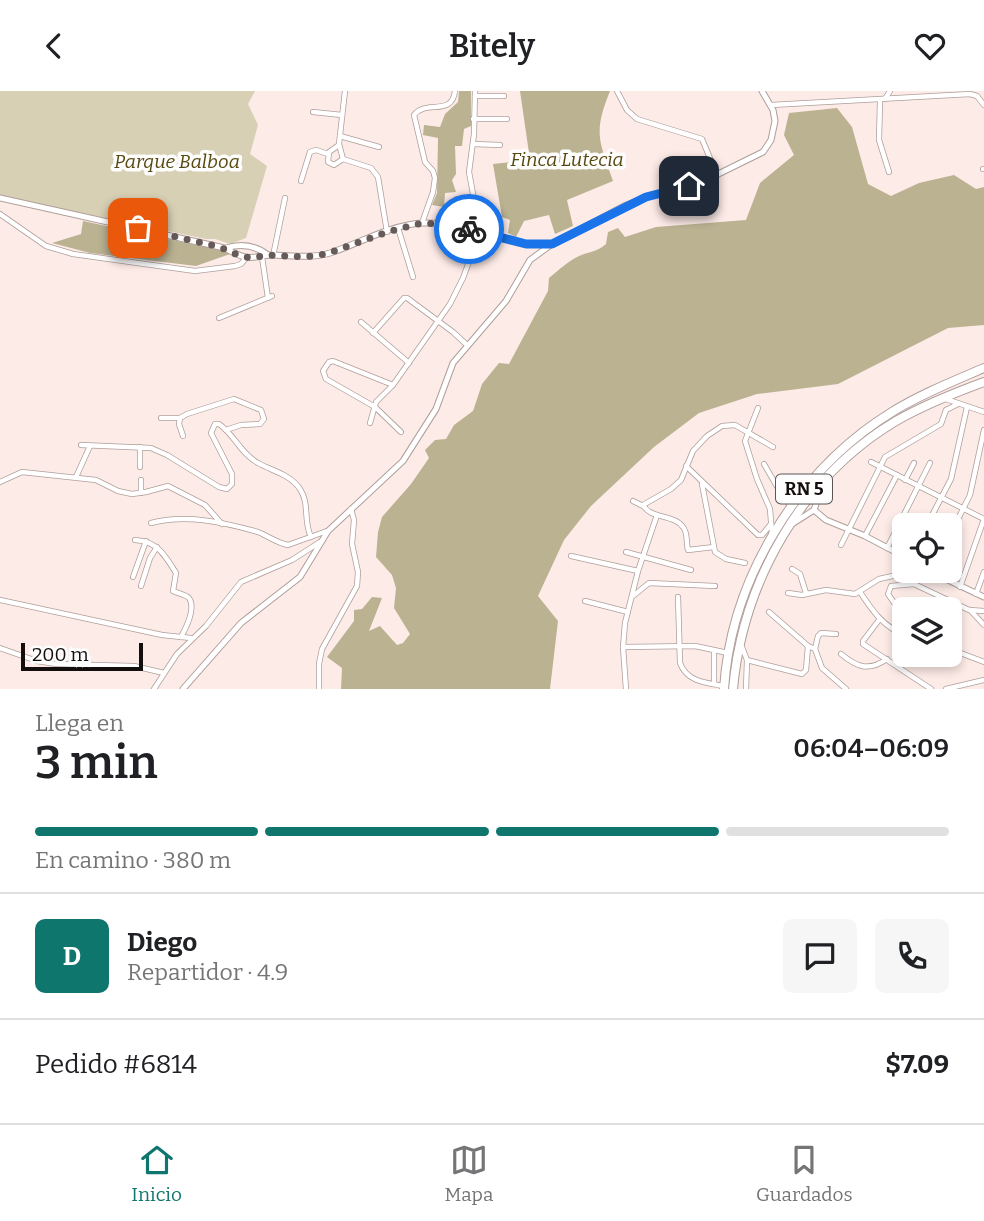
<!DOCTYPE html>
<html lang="es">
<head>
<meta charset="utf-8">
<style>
  :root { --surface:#fff; --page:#f6f6f6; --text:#202124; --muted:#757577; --line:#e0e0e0; --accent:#0f766e }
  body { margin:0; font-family:Bitter,serif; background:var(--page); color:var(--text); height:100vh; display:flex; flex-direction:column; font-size:26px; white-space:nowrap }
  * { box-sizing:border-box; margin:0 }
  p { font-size:23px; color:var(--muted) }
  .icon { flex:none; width:38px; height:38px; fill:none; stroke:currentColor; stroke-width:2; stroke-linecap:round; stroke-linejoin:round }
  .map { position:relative; height:598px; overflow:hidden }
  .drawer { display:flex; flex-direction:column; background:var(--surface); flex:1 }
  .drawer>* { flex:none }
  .tools { position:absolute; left:892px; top:422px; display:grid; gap:14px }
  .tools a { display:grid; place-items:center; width:70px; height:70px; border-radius:10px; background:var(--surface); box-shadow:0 4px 10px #0003; font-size:35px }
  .scale { position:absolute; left:21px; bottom:18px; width:122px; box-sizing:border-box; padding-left:7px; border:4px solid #140e0d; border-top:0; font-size:19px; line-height:24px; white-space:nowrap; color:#140e0d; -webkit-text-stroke:5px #fdfdfd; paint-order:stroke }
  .pin { position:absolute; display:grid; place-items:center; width:60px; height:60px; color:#fff; margin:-30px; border-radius:14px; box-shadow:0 4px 10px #0006 }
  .courier { position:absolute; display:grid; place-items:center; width:70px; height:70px; margin:-35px; border:5px solid #1a73e8; border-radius:50%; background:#fff; color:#222; box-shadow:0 2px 9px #0007 }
  .summary em { font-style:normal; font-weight:600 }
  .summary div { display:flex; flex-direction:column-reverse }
  .summary { display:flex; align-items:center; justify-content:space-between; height:119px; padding:0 35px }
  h1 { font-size:46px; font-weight:600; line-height:52px }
  .bar { display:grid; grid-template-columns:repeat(4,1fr); gap:10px 7px; align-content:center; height:84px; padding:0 35px }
  .bar i { height:9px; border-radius:5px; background:var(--line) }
  .bar .selected { background:var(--accent) }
  .bar p { grid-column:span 4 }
  .line { display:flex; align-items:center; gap:18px; padding:0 35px; border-top:2px solid var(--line) }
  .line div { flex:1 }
  .round { display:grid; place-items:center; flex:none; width:74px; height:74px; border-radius:10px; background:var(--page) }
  header { display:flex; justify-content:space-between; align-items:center; height:91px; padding:0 35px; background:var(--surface); font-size:32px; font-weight:600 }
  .dock { display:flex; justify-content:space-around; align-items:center; height:98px; border-top:2px solid var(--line); background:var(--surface); font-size:19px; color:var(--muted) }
  .dock a { display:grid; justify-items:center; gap:4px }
  .dock .selected { color:var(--accent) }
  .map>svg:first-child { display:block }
  .green { fill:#d8d0b4 }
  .forest { fill:#bbb292 }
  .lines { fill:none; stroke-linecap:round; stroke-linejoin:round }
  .street-casing { stroke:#af9e9a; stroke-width:6 }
  .secondary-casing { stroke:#af9e9a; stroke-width:7 }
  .highway-casing { stroke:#af9e9a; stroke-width:10 }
  .street { stroke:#fff; stroke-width:4.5 }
  .secondary { stroke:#fff; stroke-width:5 }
  .highway { stroke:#fff; stroke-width:8 }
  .done { stroke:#665b59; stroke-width:7; stroke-dasharray:0 12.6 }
  .route { stroke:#1a73e8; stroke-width:9 }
  .labels { text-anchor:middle; stroke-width:7; stroke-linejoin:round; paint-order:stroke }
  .shield { fill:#fdfdfd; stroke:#5a5655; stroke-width:2 }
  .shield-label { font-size:18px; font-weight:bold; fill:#140e0d }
  .park-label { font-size:19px; font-style:italic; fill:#57480e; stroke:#fdfdfd }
</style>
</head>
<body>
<header><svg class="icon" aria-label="back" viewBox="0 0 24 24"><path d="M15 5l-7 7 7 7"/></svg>Bitely<svg class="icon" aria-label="heart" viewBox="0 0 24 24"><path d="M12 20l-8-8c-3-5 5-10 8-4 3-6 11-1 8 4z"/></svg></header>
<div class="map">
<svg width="984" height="598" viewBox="0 0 984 598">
  <rect width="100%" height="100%" fill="#fdebe7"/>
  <polygon class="green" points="0,0 255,0 248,13 258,34 250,63 267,75 246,147 230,153 215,148 206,148 0,105"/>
  <g class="forest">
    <polygon points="459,0 471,0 471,35 464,38 462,55 455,55 456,83 452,89 456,101 445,102 444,116 432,114 437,102 438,47 423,44 424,34 440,36 445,23 458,11"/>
    <path d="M 520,0 L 610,0 C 593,42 599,49 613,90 L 567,109 L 573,135 L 555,143 L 549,124 L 524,130 L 516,146 L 508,142 L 510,129 L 502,126 L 493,73 L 530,69 Z"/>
    <path d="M 837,17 L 852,36 L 868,93 L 891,105 L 919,92 L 954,84 L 976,98 L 984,96 L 984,234 L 948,237 L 838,293 L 757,303 L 699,322 L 654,356 L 591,415 L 564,449 L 538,505 L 558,530 L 550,598 L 341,598 L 342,577 L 327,566 L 354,530 L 354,519 L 362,518 L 372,506 L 382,507 L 369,540 L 380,535 L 397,554 L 403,552 L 410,543 L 394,517 L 396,497 L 392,484 L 376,466 L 378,441 L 382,426 L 411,393 L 429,367 L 425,359 L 435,349 L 446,348 L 454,334 L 473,320 L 482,293 L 499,272 L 509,273 L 548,200 L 549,187 C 559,179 567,171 579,165 C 590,160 595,162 606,153 L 608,141 L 618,137 L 625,146 L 656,136 L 746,129 L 760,92 L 794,64 L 784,44 L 789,22 Z"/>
    <polygon points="83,130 224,160 230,163 196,175 90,162 52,152 81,143"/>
  </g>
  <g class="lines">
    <defs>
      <g id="street">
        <polyline points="617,0 627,19 637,28 702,48 717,84"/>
        <polyline points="475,5 504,5"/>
        <polyline points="885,8 890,0"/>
        <polyline points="880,10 879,49 889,81"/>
        <polyline points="771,14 970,3 977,5 984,14"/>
        <polyline points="313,21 342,24"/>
        <polyline points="473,28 507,28"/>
        <polyline points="340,45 379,56"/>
        <polyline points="473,53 500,54"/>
        <polyline points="339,54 329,61 328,71 334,74 343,68"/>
        <polyline points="343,68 371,77 378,86 387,141"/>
        <polyline points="343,68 339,53 345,0"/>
        <polyline points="983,78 984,78"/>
        <polyline points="301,90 310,61 316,59 328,63"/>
        <polyline points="0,123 46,155 73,163 195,180 235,175 241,173 246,167"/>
        <path d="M 422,132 L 433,101 L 435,87 L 433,80 L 425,71 L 414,24 C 426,8 452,26 455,0"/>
        <polyline points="398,137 413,186"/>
        <polyline points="273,165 285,107"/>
        <polyline points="262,166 268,207"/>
        <polyline points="219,227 272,205"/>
        <polyline points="361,231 409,272"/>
        <polyline points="373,242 404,207 407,207 453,241 467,254"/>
        <polyline points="393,294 333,270 329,271 323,280 326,288 375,316 401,341"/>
        <polyline points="943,307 984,321"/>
        <polyline points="758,317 745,350 757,388 770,418 772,443"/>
        <polyline points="161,327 180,327"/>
        <polyline points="370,332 376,311 393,294 450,213 463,187 480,141 469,81 474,43 475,0"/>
        <polyline points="183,345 179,333 180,327 187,323 234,308 261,319 264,328 260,333 241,334 226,339"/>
        <path d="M 81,354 L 151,357 L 167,364 L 219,396 L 227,398 L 232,393 L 232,383 L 211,342 L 215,333 L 219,333 C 234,343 241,363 258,372 C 272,380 290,383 300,398 C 310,413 303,430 311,446"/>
        <polyline points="871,371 984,428 960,496"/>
        <polyline points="764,373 783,406 791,415"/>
        <polyline points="686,375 758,444 762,444 771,433"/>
        <polyline points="140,376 140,356"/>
        <polyline points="76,386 90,355"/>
        <polyline points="141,389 141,402"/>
        <polyline points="905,389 914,372"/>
        <polyline points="0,391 22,381 96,389 118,400 132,403 146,401 168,395 205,414 222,433"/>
        <polyline points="702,393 715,461 726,468 745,472"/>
        <polyline points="633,410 643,415"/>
        <path d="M 151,432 C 186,423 223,431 258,441 C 268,445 277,452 288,454 L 327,440"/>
        <polyline points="927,434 951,388 967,316"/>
        <polyline points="950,444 970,404 984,339"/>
        <polyline points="865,445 897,384"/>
        <path d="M 135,449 C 157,450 165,464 176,482 L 173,500 C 177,502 186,504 189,507 C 196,517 186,537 181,546"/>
        <polyline points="841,454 885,366 941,333 946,319 958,313"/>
        <path d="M 714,456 L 688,459 C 686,452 688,441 683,436 C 674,423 650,428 643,414 L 671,398 L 681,389 L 693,360 L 707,345 L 722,335 L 735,334 L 773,356"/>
        <polyline points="887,457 930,372"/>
        <polyline points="626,461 691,479"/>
        <polyline points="571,465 638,480"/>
        <polyline points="792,478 800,483 806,502"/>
        <polyline points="133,486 146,450"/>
        <polyline points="141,495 150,467 157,456"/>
        <path d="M 860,501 C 872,519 883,536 905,544"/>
        <polyline points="788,502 802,504 826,499 855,503 879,488 915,480"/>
        <polyline points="976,503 984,481"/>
        <polyline points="633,505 649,492 715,495"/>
        <path d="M 678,506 L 680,572 C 687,591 706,592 724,595"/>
        <polyline points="0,509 162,544 191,547"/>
        <polyline points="585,510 628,521"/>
        <polyline points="916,518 897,516 888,503 891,495 914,493 969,519 984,520"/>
        <polyline points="970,519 984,534"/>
        <polyline points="769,521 808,555 815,558 822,577 846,598"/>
        <polyline points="879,529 863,550 863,553 931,598"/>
        <polyline points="950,542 950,551"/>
        <polyline points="905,552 905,554"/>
        <polyline points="623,556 695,555 728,562"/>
        <polyline points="742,556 747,569 802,583 806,579 808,555"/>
        <polyline points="0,557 37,570 56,573 134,575 164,582"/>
        <polyline points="815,558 818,545 821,542 836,543"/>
        <polyline points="950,558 984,571"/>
        <path d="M 841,563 C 857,576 868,581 887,568"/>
        <polyline points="920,564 931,570"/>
        <polyline points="714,593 714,559"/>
        <polyline points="154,598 177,563 206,535 241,491 292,469 320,451"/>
        <polyline points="319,598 319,573 322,558 357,495 358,481 352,453 354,429 351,418"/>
        <polyline points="626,598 623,556 625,532 638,480 657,424"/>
        <polyline points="746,598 747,569"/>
        <polyline points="946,598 984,589"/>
      </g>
      <g id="secondary">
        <path d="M 0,107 L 220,156 C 229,158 235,164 245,166 C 254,168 262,164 271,164 C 290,164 311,168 330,162 C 360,152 390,134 422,132 C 466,130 506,157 549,153"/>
        <path d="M 226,157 C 242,152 255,154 268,164"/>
        <polyline points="814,419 826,429 865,445 905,466"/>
        <polyline points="792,433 814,419 822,395"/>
        <polyline points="929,480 984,506"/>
        <polyline points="183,598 241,532 300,486 328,440 403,370 436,318 453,272 506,210 530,169 552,153 624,115 652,104 698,93 763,61 771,49 775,30 773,19 762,0"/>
      </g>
      <g id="highway">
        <path d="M 724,598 C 731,487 798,379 892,321 C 921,303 954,290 984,277"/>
        <path d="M 733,598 C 743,490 802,386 896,330 C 924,314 954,302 984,291"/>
      </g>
    </defs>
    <use href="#street" class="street-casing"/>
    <use href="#secondary" class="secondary-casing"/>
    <use href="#highway" class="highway-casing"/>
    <use href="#street" class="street"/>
    <use href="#secondary" class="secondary"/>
    <use href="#highway" class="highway"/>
  </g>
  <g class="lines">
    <polyline class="done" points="138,137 220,156 238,164 251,167 268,164 305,166 326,163 387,141 422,132 454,134 469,138"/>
    <polyline class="route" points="469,138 526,153 552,153 646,106 689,95"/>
  </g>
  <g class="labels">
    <rect class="shield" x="776" y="383.5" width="56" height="29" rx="5"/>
    <g class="shield-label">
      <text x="804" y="404">RN 5</text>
    </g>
    <g class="park-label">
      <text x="567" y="75">Finca Lutecia</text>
      <text x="177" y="77">Parque Balboa</text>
    </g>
  </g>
</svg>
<div class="tools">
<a><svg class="icon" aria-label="locate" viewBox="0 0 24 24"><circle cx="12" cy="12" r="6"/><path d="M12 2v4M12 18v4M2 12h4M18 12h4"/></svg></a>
<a><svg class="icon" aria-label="layers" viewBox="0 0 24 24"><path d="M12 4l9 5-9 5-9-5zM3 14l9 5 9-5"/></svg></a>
</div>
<div class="scale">200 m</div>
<div class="pin" style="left:138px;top:137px;background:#ea580c"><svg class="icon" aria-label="bag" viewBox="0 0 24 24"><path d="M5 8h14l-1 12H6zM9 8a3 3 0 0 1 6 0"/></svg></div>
<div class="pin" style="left:689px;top:95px;background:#1f2937"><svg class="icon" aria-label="home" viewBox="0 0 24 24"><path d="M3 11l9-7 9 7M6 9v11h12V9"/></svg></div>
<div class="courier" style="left:469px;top:138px"><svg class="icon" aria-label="bike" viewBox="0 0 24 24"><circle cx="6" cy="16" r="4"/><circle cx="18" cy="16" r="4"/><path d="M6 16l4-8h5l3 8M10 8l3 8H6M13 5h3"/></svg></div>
</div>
<section class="drawer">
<div class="summary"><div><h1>3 min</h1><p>Llega en</p></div><em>06:04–06:09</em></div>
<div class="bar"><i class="selected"></i><i class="selected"></i><i class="selected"></i><i></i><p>En camino · 380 m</p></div>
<div class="line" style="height:126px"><b class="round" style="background:var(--accent);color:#fff">D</b><div><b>Diego</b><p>Repartidor · 4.9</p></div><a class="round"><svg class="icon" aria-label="chat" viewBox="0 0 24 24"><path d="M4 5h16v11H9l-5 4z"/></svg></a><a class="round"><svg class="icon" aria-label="phone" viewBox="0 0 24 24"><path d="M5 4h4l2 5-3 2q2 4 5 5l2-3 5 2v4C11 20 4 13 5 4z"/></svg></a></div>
<div class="line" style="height:91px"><div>Pedido #6814</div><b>$7.09</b></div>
</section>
<nav class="dock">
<a class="selected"><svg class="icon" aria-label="home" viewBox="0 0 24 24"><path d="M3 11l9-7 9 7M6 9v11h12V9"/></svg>Inicio</a>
<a><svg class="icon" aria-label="map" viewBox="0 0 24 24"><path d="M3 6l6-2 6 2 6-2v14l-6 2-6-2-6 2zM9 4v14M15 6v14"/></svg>Mapa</a>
<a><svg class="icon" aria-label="saved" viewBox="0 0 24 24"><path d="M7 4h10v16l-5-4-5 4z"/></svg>Guardados</a>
</nav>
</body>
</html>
